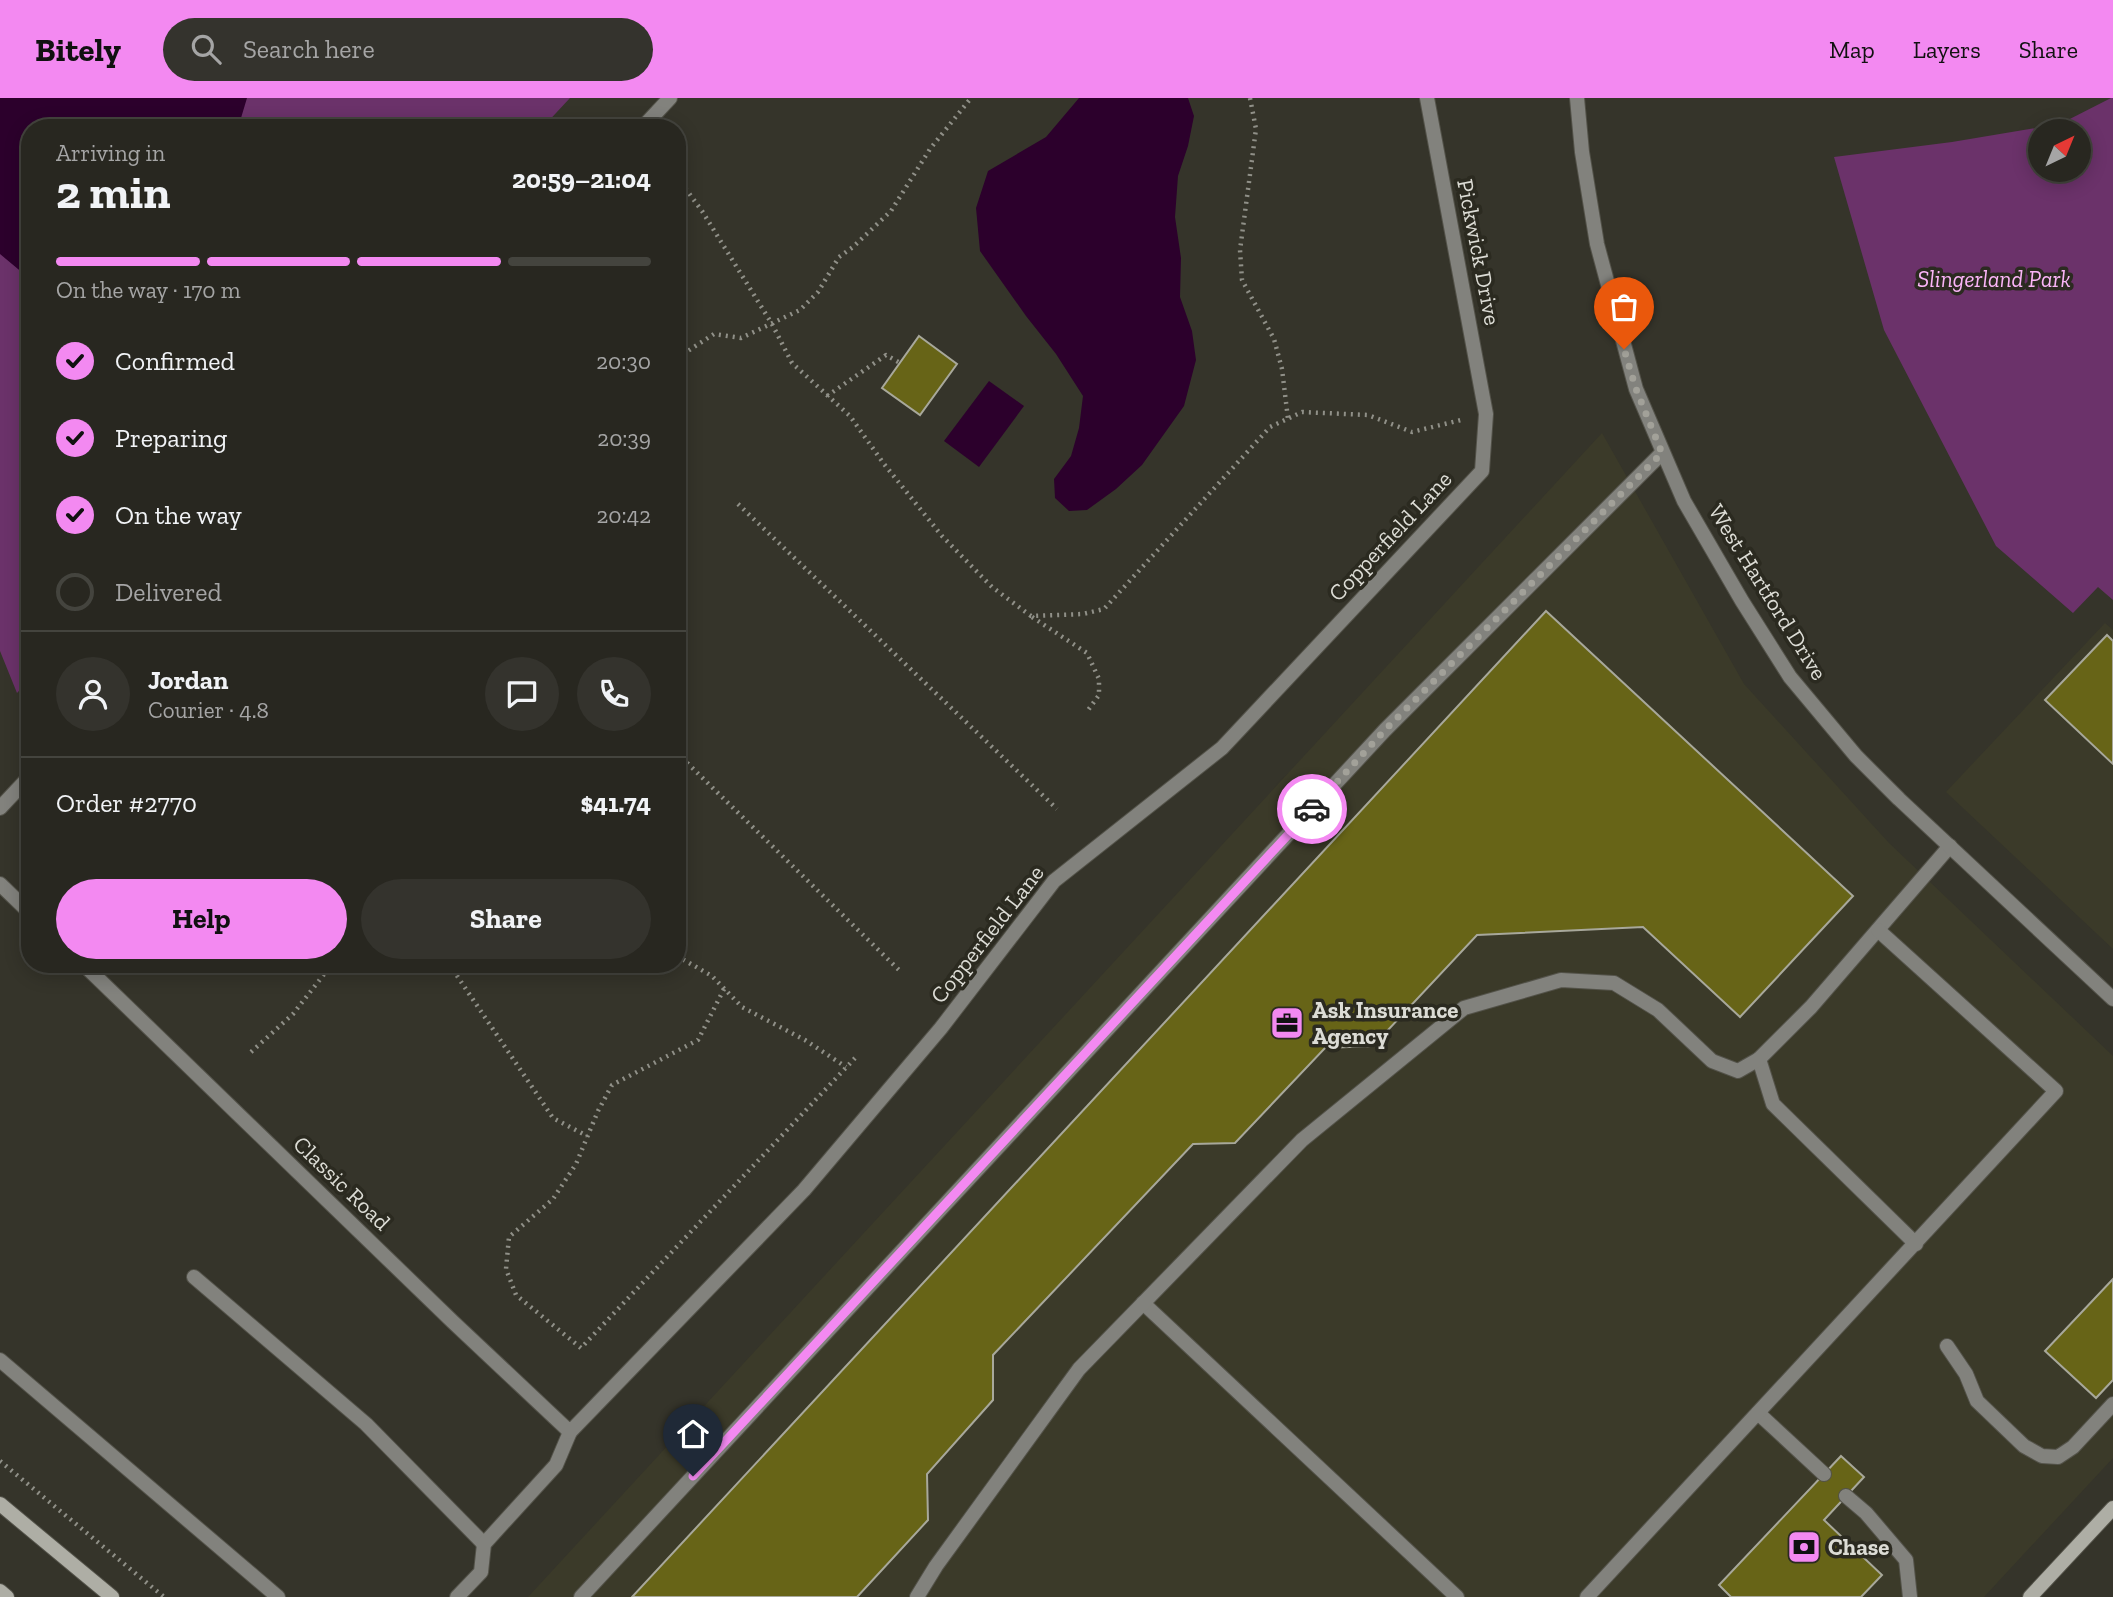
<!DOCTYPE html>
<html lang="en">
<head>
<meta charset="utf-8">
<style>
  :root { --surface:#282720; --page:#34332d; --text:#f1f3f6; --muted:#a5a5a5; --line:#44443e; --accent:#f389f1 }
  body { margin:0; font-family:"Zilla Slab",serif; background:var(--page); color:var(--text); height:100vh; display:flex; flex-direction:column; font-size:26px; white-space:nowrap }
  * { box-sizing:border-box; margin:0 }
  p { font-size:23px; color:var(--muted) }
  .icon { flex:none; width:38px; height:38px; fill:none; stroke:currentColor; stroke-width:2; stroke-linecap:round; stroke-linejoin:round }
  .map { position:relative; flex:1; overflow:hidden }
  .side { position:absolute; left:21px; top:21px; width:665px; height:854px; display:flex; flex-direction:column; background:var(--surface); border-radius:28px; box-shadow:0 4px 18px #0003,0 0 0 2px var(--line) }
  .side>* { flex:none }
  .needle { width:46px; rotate:43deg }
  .controls { position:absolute; left:2028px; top:21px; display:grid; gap:14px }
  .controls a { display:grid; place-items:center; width:63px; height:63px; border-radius:50%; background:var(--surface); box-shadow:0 4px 18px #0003,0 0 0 2px var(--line); font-size:35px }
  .pin { position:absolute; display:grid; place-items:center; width:60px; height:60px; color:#fff; margin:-72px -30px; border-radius:50% 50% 50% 0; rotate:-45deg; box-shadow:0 0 7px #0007 }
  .pin .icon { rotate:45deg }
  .courier { position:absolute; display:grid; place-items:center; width:70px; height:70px; margin:-35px; border:5px solid #f389f1; border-radius:50%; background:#fff; color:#222; box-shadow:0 2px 9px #0007 }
  .head em { font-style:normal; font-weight:800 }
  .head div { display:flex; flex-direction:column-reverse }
  .head { display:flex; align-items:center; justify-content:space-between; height:119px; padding:0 35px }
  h1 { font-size:46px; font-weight:800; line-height:52px }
  .bar { display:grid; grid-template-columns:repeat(4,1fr); gap:10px 7px; align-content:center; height:84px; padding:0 35px }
  .bar i { height:9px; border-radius:5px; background:var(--line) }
  .bar .on { background:var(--accent) }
  .bar p { grid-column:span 4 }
  .line { display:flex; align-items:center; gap:18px; padding:0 35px; border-top:2px solid var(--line) }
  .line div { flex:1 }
  .round { display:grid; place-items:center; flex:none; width:74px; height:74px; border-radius:37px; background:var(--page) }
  ol { padding:0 35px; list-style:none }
  li { display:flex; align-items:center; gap:21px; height:77px }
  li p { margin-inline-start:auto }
  li .icon { padding:7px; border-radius:50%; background:var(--accent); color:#111; stroke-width:4 }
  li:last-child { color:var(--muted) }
  li i { width:38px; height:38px; border:4px solid var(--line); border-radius:50% }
  .cta { display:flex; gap:14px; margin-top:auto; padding:14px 35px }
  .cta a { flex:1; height:80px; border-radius:42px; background:var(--accent); color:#111; font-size:28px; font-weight:800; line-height:80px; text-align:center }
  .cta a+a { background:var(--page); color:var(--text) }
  header { display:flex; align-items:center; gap:42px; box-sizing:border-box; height:98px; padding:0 35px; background:var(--accent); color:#111 }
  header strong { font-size:33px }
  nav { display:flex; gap:38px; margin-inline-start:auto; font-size:24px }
  .search { width:490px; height:63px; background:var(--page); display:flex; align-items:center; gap:18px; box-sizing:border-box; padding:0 24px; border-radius:38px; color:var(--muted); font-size:26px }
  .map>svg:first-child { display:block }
  .built { fill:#3b3a29 }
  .green { fill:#6b326a; fill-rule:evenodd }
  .water { fill:#2c002c }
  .building { fill:#676417; stroke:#a8a89b; stroke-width:2 }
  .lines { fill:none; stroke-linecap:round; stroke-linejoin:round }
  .lane-casing { stroke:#535249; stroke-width:16 }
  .street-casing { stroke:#535249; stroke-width:16 }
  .secondary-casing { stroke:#535249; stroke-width:16 }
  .path { stroke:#909088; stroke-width:4.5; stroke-dasharray:2 5; stroke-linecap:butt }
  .lane { stroke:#82827d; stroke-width:14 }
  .street { stroke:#82827d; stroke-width:14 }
  .secondary { stroke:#aeaea5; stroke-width:14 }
  .done { stroke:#a2a199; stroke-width:7; stroke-dasharray:0 12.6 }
  .route { stroke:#f389f1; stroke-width:9 }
  .labels { text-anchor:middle; stroke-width:7; stroke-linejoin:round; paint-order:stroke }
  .street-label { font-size:23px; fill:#dcdcd5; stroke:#2b2a20 }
  .park-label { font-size:23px; font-style:italic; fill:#fbb5f8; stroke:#2b2a20 }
  .poi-label { font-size:23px; font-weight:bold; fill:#dcdcd5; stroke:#2b2a20; text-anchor:start }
</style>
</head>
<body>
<header>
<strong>Bitely</strong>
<div class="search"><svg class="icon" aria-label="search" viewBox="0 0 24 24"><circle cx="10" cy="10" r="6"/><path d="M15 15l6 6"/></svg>Search here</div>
<nav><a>Map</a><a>Layers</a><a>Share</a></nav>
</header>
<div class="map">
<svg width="2113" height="1499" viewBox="0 0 2113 1499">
  <rect width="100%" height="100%" fill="#35342a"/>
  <g class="built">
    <polygon points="1602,335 1744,586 1889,745 2113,958 2113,1360 1984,1499 528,1499"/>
    <polygon points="2105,525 2113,532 2113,851 1946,694"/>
  </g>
  <g class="green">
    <polygon points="0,0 570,0 542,30 30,30 30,581 17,595 0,553"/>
    <path d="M 2111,0 L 2113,0 L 2113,502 L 2098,489 L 2073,515 L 1996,448 L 1884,232 L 1834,59 L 1952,44 L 2060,26 ZM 2040,33 L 2079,33 L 2079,72 L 2040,72 Z"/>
  </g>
  <g class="water">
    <polygon points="0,0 247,0 238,30 30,30 30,181 0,156"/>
    <polygon points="1079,0 1188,0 1194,18 1188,48 1178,78 1175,119 1181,160 1180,199 1192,233 1196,262 1184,308 1142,367 1116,391 1087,412 1069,413 1055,400 1054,381 1071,358 1079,330 1083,298 1056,256 1026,218 980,153 976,110 988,73 1046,39"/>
    <polygon points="989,283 1024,308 979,369 944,343"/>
  </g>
  <g class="building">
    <polygon points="919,238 957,266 920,317 882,290"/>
    <polygon points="1546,513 1853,798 1740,919 1643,829 1477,837 1373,948 1325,950 1235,1045 1193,1046 993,1257 993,1302 927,1376 928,1422 857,1499 632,1499"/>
    <polygon points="2107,537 2113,543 2113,666 2045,602"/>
    <polygon points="2113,1181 2113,1282 2096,1300 2045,1253"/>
    <polygon points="1841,1358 1864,1379 1824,1422 1882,1477 1861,1499 1731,1499 1719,1487"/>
  </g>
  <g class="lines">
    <defs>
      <g id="lane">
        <polyline points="1759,961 1773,1006 1916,1146"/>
        <polyline points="194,1179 366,1326 484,1446"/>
        <polyline points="1143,1205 1457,1499"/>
        <polyline points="1947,1248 1966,1276 1977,1303 2024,1348 2042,1358 2058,1359 2073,1349 2113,1306"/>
        <polyline points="0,1262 278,1499"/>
        <polyline points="1758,1315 1824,1376"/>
        <polyline points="1846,1398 1866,1415 1906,1462 1910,1499"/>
        <polyline points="457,1499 481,1474 484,1446 556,1367 570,1334"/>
        <polyline points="581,1499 1385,632 1662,355"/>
        <polyline points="917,1499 936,1468 1079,1271 1302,1042 1464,910 1561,882 1614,885 1658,912 1712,963 1738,973 1759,961 1811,909 1950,748"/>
        <polyline points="1587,1499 2056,993 1878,832"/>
      </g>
      <g id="street">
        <polyline points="1577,0 1582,54 1597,146 1636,291 1684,403 1742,503 1790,579 1856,658 1899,701 2113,901"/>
        <polyline points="642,30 670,0"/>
        <polyline points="0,710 30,678"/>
        <polyline points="0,786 30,815"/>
        <polyline points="83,866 453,1224 570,1334 804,1092 941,930 1054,783 1222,650 1482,373 1486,316 1427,0"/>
      </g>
      <g id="secondary">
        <polyline points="0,1406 112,1499"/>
        <polyline points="0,1493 7,1499"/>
        <polyline points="2030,1499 2113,1410"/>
      </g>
    </defs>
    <use href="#lane" class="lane-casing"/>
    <use href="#street" class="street-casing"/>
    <use href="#secondary" class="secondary-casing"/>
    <g class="path">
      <polyline points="1250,0 1256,31 1240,152 1242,182 1274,241 1282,271 1288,321"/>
      <polyline points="677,79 702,113 772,226 792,265 850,318 884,366 942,438 992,489 1031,518 1083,516 1104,511 1270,329 1302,314 1368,317 1412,334 1461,322"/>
      <polyline points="677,260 714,236 741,240 800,212 818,194 839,159 853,149 891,113 930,51 971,0"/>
      <polyline points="827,298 886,257 900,265"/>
      <polyline points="738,406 1057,711"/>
      <polyline points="1032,519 1087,555 1099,581 1099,597 1086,615"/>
      <polyline points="677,655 900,873"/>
      <polyline points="677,858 712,878 742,909 805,942 846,969"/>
      <polyline points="449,866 553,1020 587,1038"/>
      <polyline points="724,891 698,942 612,987 598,1013 576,1066 553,1101 509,1139 506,1171 516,1197 581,1250 857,958"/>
      <polyline points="251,954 293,916 332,866"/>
      <polyline points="0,1363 164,1499"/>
    </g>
    <use href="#lane" class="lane"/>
    <use href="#street" class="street"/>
    <use href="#secondary" class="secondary"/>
  </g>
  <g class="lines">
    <polyline class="done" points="1312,711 1385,632 1662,355 1636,291 1624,251"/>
    <polyline class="route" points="693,1378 1312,711"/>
  </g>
  <defs>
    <symbol id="office-square" viewBox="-11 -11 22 22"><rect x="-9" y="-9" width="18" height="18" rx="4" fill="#f389f1" stroke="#2b2a20"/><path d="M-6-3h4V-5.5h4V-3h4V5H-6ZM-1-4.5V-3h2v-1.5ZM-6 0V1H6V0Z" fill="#111"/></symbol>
    <symbol id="bank-square" viewBox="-11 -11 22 22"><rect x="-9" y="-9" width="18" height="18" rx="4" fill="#f389f1" stroke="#2b2a20"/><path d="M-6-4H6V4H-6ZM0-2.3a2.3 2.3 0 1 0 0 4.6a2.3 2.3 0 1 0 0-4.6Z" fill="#111"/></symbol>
  </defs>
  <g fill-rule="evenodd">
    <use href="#office-square" x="1268" y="906" width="38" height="38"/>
    <use href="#bank-square" x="1785" y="1430" width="38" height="38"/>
  </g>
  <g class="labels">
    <g class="street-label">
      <text transform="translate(1479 154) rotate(79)" y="8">Pickwick Drive</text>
      <text transform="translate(1390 438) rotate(-47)" y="8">Copperfield Lane</text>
      <text transform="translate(1768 494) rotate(58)" y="8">West Hartford Drive</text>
      <text transform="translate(987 836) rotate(-52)" y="8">Copperfield Lane</text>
      <text transform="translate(342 1085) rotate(44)" y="8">Classic Road</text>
    </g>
    <g class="park-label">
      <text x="1994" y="189">Slingerland Park</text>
    </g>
    <g class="poi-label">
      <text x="1312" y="920">Ask Insurance<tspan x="1312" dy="26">Agency</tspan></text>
      <text x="1828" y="1457">Chase</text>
    </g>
  </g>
</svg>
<div class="controls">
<a><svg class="needle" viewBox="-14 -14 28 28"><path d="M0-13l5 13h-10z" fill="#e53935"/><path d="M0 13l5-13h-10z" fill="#a5a5a5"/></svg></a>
</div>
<div class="pin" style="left:1624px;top:251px;background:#ea580c"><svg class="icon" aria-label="bag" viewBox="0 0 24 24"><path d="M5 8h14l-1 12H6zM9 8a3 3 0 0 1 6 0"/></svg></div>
<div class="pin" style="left:693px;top:1378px;background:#1f2937"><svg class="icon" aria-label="home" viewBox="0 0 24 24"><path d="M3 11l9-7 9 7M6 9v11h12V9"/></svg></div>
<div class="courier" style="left:1312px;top:711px"><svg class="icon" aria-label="car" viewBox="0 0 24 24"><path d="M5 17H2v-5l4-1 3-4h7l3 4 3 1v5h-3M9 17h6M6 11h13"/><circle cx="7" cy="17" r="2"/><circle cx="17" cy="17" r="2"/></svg></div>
<section class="side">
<div class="head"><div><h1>2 min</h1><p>Arriving in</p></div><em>20:59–21:04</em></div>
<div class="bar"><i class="on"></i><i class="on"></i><i class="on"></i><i></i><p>On the way · 170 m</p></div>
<ol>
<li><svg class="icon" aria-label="check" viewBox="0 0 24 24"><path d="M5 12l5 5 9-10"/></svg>Confirmed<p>20:30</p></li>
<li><svg class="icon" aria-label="check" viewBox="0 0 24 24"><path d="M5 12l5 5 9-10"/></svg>Preparing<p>20:39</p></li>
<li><svg class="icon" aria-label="check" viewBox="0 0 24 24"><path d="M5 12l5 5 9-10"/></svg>On the way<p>20:42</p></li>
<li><i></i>Delivered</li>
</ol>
<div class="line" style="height:126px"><a class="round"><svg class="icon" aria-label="person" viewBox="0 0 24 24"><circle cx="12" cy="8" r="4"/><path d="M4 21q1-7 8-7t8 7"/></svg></a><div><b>Jordan</b><p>Courier · 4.8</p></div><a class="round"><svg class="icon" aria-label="chat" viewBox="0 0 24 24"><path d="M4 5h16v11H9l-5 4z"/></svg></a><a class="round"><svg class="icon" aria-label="phone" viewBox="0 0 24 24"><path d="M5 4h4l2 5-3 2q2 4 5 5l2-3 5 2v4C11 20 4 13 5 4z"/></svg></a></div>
<div class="line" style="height:91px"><div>Order #2770</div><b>$41.74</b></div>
<div class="cta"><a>Help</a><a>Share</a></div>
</section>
</div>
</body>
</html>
